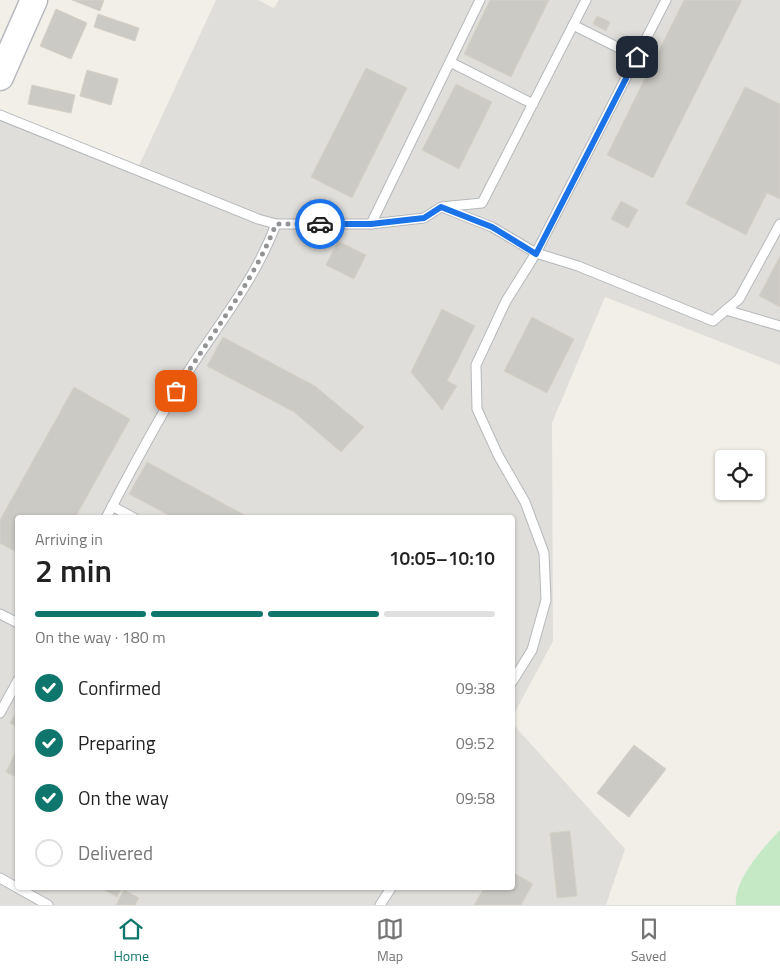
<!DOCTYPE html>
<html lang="en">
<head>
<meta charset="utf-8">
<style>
  :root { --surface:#fff; --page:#f2f2f2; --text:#222; --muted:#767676; --line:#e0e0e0; --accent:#0f766e }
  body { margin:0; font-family:"Titillium Web",sans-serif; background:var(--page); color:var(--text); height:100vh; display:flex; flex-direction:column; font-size:19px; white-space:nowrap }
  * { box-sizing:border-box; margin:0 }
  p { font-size:16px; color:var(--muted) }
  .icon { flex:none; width:28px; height:28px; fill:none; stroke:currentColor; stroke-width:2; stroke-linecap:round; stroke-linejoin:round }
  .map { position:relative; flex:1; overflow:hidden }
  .details { position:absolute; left:15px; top:515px; width:500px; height:375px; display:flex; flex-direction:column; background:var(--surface); border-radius:5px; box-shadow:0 1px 4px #0004 }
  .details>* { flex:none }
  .buttons { position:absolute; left:715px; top:450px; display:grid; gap:10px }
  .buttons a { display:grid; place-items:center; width:50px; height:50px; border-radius:5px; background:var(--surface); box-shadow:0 1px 4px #0004; font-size:25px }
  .pin { position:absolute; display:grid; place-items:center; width:42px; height:42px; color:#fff; margin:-21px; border-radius:10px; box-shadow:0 2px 8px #0006 }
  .courier { position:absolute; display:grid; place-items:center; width:50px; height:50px; margin:-25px; border:4px solid #1a73e8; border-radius:50%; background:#fff; color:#222; box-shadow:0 1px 6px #0007 }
  .summary em { font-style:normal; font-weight:600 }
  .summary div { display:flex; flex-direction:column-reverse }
  .summary { display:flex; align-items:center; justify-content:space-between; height:85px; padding:0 20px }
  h1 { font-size:32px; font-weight:600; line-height:38px }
  .bar { display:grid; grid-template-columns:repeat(4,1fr); gap:8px 5px; align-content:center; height:60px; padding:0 20px }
  .bar i { height:6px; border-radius:4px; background:var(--line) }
  .bar .selected { background:var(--accent) }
  .bar p { grid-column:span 4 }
  ol { padding:0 20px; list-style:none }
  li { display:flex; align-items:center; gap:15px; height:55px }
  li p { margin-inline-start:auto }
  li .icon { padding:5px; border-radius:50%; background:var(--accent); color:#fff; stroke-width:4 }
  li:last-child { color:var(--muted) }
  li i { width:28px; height:28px; border:2px solid var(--line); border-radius:50% }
  .tab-bar { display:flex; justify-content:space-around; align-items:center; height:70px; border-top:1px solid var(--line); background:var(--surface); font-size:14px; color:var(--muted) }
  .tab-bar a { display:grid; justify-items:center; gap:2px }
  .tab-bar .selected { color:var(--accent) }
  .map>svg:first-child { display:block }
  .industrial { fill:#e0deda }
  .green { fill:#c5e8c5 }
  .building { fill:#cccac5; stroke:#d6d1c6 }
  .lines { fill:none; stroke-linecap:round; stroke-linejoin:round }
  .service-casing { stroke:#b5b8bc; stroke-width:11 }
  .secondary-casing { stroke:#b6babf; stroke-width:29 }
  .service { stroke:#fff; stroke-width:9 }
  .secondary { stroke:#fff; stroke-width:26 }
  .done { stroke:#929495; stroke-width:5; stroke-dasharray:0 9 }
  .route { stroke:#1a73e8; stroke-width:6 }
</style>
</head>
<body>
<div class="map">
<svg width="780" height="905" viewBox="0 0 780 905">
  <rect width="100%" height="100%" fill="#f1efe8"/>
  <polygon class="industrial" points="216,0 258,0 274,8 279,0 780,0 780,365 605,297 552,423 553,641 513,716 512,518 18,518 18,888 512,888 513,724 625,849 606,905 0,905 0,119 135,174"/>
  <path class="green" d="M 780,830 L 780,905 L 736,905 C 733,880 764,847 780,830 Z"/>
  <g class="building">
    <polygon points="72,0 104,0 100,11"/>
    <polygon points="490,0 549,0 511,77 464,54"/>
    <polygon points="684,0 742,0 653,178 607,155"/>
    <polygon points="56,9 87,23 71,59 40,46"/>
    <polygon points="98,14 139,28 135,41 94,27"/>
    <polygon points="597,16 610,22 606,31 593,24"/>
    <polygon points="366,68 407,88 352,198 311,177"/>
    <polygon points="87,70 118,79 111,105 80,96"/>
    <polygon points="456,84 492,102 459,169 422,150"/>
    <polygon points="32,85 75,95 71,113 28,104"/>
    <polygon points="745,87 780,104 780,199 767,193 746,235 686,204"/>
    <polygon points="621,201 638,210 628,228 611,219"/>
    <polygon points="338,241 366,255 354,279 326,265"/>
    <polygon points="780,256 780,307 759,296"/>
    <polygon points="442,309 475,326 447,381 457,386 442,410 411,372"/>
    <polygon points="532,317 574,339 547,393 504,371"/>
    <polygon points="223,337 315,386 364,427 341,452 294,412 207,366"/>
    <polygon points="74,387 130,419 75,518 18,518 18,553 0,543 0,520"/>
    <polygon points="147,462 250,518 174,518 129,494"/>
    <polygon points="18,709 18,727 10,723"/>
    <polygon points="634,745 666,769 629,817 597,793"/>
    <polygon points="15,753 18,754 18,778 6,772"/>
    <polygon points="570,831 577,896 557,898 550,833"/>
    <polygon points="512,872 533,884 521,905 474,905 484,888 512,888"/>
    <polygon points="101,888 122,888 117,897"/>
    <polygon points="124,890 139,898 135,905 116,905"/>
  </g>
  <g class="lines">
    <defs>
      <g id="service">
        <polyline points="573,25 637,57"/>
        <polyline points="450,62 533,104"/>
        <polyline points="0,115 258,219 276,224 371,224 424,218 441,207 482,203 586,0"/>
        <polyline points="444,208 492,227 536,253 578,266 713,321 739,299 780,224"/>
        <polyline points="371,224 480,0"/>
        <polyline points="726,310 780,326"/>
        <polyline points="112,506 134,518"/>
        <path d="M 106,518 C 131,470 156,423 184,378 C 216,327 255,281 276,224"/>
        <polyline points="0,614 18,623"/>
        <polyline points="512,682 532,650 546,600 544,553 525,502 498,455 477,409 476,365 506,301 536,253 666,0"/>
        <polyline points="0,713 18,680"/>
        <polyline points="0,878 48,905"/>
        <polyline points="380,905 391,888"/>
      </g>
      <polyline id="secondary" points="0,77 34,0"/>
    </defs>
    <use href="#service" class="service-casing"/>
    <use href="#secondary" class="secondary-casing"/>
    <use href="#service" class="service"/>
    <use href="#secondary" class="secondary"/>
  </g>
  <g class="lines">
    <path class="done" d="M 176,391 C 210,335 252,285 276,224 L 320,224"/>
    <polyline class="route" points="320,224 371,224 424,218 441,207 492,227 536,254 637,57"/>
  </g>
</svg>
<div class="buttons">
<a><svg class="icon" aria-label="locate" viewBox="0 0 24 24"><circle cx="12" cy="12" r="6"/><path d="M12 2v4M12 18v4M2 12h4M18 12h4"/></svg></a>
</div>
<div class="pin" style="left:176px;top:391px;background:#ea580c"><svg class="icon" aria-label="bag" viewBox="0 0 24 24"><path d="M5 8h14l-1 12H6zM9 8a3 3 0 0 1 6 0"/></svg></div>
<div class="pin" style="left:637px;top:57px;background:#1f2937"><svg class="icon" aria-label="home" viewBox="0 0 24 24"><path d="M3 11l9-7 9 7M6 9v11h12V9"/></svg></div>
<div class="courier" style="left:320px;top:224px"><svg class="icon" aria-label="car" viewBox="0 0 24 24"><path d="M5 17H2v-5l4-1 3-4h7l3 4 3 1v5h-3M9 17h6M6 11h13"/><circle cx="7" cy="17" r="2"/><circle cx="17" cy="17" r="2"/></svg></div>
<section class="details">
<div class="summary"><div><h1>2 min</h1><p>Arriving in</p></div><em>10:05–10:10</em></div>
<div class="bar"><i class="selected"></i><i class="selected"></i><i class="selected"></i><i></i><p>On the way · 180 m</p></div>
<ol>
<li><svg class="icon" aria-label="check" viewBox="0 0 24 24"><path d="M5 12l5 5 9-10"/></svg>Confirmed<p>09:38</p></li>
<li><svg class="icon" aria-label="check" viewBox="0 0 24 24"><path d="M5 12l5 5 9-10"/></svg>Preparing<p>09:52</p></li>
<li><svg class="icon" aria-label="check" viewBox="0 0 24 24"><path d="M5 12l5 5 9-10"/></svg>On the way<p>09:58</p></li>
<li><i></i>Delivered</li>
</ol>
</section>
</div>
<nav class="tab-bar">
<a class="selected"><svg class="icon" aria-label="home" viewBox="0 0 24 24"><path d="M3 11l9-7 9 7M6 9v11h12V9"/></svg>Home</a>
<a><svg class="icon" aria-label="map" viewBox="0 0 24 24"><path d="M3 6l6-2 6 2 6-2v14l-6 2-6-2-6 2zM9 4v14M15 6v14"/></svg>Map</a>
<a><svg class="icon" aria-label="saved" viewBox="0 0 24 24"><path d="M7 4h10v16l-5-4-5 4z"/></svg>Saved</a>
</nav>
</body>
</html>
